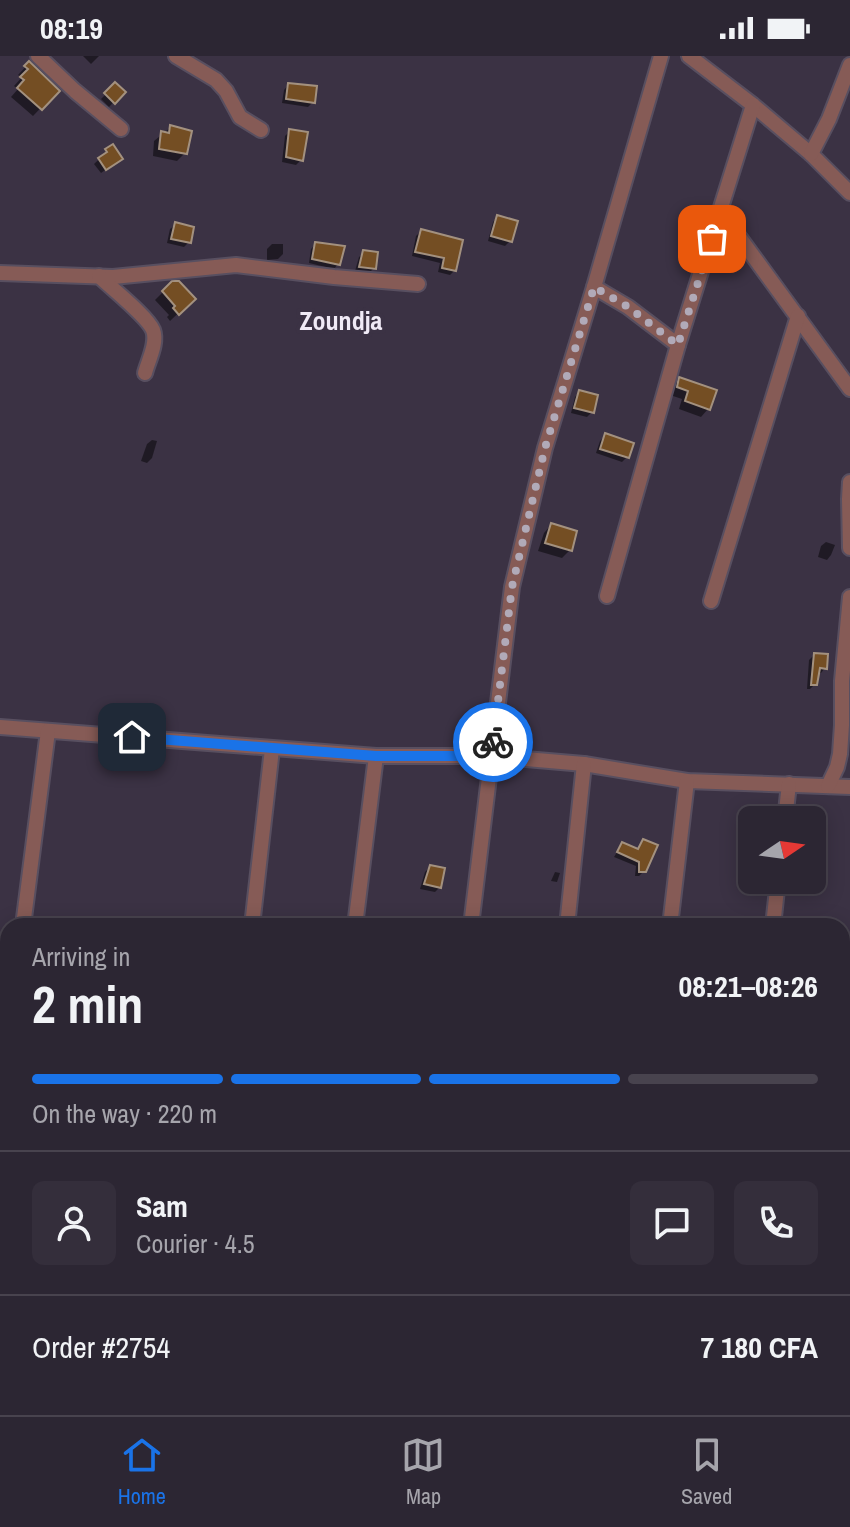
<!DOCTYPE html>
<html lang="en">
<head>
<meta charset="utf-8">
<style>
  :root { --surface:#2c2633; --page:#342e3b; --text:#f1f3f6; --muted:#a6a5ac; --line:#48434e; --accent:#1a73e8 }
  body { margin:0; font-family:"Archivo Narrow",sans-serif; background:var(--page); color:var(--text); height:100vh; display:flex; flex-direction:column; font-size:30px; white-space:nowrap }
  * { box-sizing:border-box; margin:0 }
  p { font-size:26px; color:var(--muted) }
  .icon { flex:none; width:44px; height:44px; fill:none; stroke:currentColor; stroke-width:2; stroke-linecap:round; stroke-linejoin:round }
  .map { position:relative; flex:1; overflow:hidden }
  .sheet { position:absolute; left:0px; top:862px; width:850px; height:498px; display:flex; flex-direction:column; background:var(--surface); border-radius:24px 24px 0 0; box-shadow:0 4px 20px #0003,0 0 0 2px var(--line) }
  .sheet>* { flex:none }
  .needle { width:52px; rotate:77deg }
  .fabs { position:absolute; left:738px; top:750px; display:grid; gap:16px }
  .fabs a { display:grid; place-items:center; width:88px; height:88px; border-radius:12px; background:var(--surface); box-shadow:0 4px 20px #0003,0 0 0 2px var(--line); font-size:40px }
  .pin { position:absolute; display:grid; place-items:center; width:68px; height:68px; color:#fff; margin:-34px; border-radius:16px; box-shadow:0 4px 12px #0006 }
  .courier { position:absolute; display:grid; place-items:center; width:80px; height:80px; margin:-40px; border:6px solid #1a73e8; border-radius:50%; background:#fff; color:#222; box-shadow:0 2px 10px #0007 }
  .summary em { font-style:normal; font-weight:700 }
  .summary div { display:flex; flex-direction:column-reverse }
  .summary { display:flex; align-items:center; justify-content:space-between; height:136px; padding:0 32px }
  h1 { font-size:52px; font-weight:700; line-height:60px }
  .bar { display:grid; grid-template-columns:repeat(4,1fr); gap:12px 8px; align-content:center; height:96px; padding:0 32px }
  .bar i { height:10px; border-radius:6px; background:var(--line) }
  .bar .selected { background:var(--accent) }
  .bar p { grid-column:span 4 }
  .line { display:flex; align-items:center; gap:20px; padding:0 32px; border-top:2px solid var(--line) }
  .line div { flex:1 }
  .round { display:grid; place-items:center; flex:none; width:84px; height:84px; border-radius:12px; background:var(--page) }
  .status { display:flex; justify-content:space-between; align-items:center; height:56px; padding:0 40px; background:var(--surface); direction:ltr }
  .status svg { height:22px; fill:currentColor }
  .dock { display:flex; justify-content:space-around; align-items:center; height:112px; border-top:2px solid var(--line); background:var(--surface); font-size:22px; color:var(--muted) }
  .dock a { display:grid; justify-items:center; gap:4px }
  .dock .selected { color:var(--accent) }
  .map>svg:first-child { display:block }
  .shadow { fill:#0007 }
  .building { fill:#744e23; stroke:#a3917f; stroke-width:2 }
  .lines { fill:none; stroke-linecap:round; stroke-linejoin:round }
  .street-casing { stroke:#584f60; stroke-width:18 }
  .street { stroke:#865b56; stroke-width:14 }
  .done { stroke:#b1aab8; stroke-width:8; stroke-dasharray:0 14.4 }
  .route { stroke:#1a73e8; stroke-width:10 }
  .labels { text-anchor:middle; stroke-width:8; stroke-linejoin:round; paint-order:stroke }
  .quarter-label { font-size:26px; font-weight:bold; fill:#f0eaf6; stroke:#3b3244 }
</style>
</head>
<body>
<div class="status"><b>08:19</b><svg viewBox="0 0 49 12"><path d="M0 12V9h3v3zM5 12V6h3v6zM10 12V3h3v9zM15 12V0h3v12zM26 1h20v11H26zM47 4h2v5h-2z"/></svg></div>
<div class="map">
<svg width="850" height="1359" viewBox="0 0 850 1359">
  <rect width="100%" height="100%" fill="#3b3244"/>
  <g class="shadow">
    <polygon points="83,0 99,0 91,8"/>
    <polygon points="29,7 57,35 33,60 11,41 18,33 14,30 22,21 18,19"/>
    <polygon points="115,29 123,36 109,51 101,43"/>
    <polygon points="288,29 313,46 308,51 282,47 284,34"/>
    <polygon points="171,71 185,97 177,105 153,100 154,85"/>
    <polygon points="290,75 301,104 296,109 282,106 285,80"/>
    <polygon points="112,91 115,107 101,117 94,108"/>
    <polygon points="498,161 510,185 505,190 488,185 493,166"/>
    <polygon points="175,169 189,186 184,191 167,187 170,173"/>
    <polygon points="421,175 455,214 450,219 438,216 440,207 412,200 416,180"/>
    <polygon points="272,188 283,188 283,198 278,203 267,204 267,193"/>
    <polygon points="316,188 338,208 334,213 309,207 311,193"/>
    <polygon points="364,197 374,212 369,217 355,215 359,201"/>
    <polygon points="172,227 193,243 170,265 167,261 169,259 155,244"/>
    <polygon points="680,323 708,353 701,361 679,353 682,343 670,339 672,331"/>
    <polygon points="580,336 592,356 587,361 571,357 575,341"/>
    <polygon points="605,380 627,401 622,406 596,397 600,385"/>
    <polygon points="152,384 157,385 152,402 147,407 141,405 147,388"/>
    <polygon points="551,469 570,494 562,502 538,495 544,477"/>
    <polygon points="826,486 835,489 831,499 827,504 818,501 821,490"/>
    <polygon points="814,599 825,612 821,617 818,617 815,628 810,633 807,633 809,604"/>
    <polygon points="643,786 644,815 639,820 635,820 636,810 614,801 622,788 637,794"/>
    <polygon points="430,811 440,831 435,836 420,833 425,816"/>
    <polygon points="555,816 560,817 557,826 551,825"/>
    <polygon points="123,862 139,863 138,870 116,870"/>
    <polygon points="0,1021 3,1021 1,1047 8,1048 8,1086 7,1074 1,1074 0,1071"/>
    <polygon points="0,1171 4,1172 0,1206"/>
    <polygon points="0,1305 8,1310 8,1339 0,1333"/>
    <polygon points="59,1352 80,1352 90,1359 53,1359"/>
    <polygon points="306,1352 326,1352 321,1359 301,1359"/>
  </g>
  <g class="building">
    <polygon points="29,5 60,35 42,54 17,32 24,24 20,21 28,13 24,10"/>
    <polygon points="115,26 126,36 115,48 104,37"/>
    <polygon points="288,27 317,30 315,47 286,43"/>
    <polygon points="170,69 192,75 187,98 159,93 161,75 169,77"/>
    <polygon points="289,73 308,76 303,105 286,101"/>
    <polygon points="113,88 123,103 106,114 98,102 107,96 105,93"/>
    <polygon points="497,159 518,165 512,186 491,180"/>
    <polygon points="175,166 194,171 191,187 171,183"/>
    <polygon points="421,173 463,184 456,215 442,212 444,202 415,196"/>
    <polygon points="315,186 345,190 340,209 312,203"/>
    <polygon points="363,194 378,196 376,213 359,211"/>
    <polygon points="172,225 179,225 196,243 179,259 173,252 175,250 162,235"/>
    <polygon points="679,321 717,334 710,354 685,345 688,335 677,331"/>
    <polygon points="579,334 598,339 594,357 574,352"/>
    <polygon points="605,377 634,387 629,402 600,393"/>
    <polygon points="551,467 577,475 572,495 545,487"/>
    <polygon points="814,597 828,598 827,613 820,612 817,629 811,629"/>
    <polygon points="643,783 658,789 646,816 639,816 639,806 617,796 622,786 638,793"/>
    <polygon points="430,809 445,812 441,832 424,828"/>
  </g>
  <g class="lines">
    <defs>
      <g id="street">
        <polyline points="38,0 75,35 121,73"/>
        <polyline points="176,0 216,24 226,35 240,61 261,74"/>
        <polyline points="689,0 753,49 811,98 850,137"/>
        <polyline points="811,98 829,63 850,9"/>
        <polyline points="721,156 850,333"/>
        <polyline points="0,217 113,221 236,209 334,221 418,228"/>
        <path d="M 99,220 C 111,232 147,260 153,274 C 158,287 148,305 145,317"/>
        <polyline points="594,231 628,251 678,289"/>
        <polyline points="850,426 849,443 850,492"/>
        <polyline points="607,540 678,289 753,49"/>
        <polyline points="711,545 798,260"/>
        <polyline points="0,671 376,700 491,700 584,708 687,725 850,731"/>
        <polyline points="828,730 837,711 840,698 842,669 842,625 850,541"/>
        <polyline points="785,764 789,728"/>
        <polyline points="23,870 48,675"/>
        <polyline points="252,870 272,693"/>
        <polyline points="355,870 376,700"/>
        <polyline points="471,870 512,531 545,392 594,231 661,0"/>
        <polyline points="567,870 584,708"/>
        <polyline points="670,870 687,725"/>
        <polyline points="773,870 778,824"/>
        <polyline points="6,996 8,980"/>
        <polyline points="842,1024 850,1024"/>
        <polyline points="0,1086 8,1086"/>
        <polyline points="842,1183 850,1132"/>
        <polyline points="0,1232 8,1214"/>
        <polyline points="0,1284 8,1288"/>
        <polyline points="111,1352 122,1359"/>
        <polyline points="286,1352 297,1359"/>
        <polyline points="513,1352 538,1359"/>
        <polyline points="149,1359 150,1352"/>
        <polyline points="235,1359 239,1352"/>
        <polyline points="416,1359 418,1352"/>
        <polyline points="611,1359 613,1352"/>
        <polyline points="809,1359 811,1352"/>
      </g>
    </defs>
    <use href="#street" class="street-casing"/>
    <use href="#street" class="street"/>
  </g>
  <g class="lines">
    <polyline class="done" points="493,686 512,531 545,392 594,231 628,251 678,289 712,183"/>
    <polyline class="route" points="132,681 376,700 491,700 493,686"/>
  </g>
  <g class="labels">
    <g class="quarter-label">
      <text x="341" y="274">Zoundja</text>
    </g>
  </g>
</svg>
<div class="fabs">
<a><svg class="needle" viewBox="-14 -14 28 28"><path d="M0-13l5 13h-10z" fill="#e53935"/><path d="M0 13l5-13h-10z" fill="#a6a5ac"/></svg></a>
</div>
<div class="pin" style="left:712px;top:183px;background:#ea580c"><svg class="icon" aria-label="bag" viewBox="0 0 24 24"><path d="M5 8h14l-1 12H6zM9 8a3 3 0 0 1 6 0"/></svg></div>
<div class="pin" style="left:132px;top:681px;background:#1f2937"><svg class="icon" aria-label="home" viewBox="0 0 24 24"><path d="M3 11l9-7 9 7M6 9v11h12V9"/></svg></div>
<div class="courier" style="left:493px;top:686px"><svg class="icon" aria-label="bike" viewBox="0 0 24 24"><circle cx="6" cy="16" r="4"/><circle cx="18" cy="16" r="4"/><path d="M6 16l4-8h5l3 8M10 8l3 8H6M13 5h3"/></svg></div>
<section class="sheet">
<div class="summary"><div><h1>2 min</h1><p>Arriving in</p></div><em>08:21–08:26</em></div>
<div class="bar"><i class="selected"></i><i class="selected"></i><i class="selected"></i><i></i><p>On the way · 220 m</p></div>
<div class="line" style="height:144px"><a class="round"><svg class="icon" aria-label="person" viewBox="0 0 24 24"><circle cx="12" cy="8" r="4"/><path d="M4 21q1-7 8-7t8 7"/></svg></a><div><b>Sam</b><p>Courier · 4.5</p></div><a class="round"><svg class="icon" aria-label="chat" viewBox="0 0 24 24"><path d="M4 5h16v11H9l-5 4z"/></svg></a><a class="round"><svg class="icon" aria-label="phone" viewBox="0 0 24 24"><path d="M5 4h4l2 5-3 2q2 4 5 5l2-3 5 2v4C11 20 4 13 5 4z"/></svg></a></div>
<div class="line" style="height:104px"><div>Order #2754</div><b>7 180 CFA</b></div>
</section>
</div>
<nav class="dock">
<a class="selected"><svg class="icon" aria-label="home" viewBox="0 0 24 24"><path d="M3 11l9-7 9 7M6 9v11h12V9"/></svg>Home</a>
<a><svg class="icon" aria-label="map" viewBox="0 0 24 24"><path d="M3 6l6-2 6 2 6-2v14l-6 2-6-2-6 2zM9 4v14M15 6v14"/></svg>Map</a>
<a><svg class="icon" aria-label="saved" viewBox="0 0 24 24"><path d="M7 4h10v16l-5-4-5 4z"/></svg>Saved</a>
</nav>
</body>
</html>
